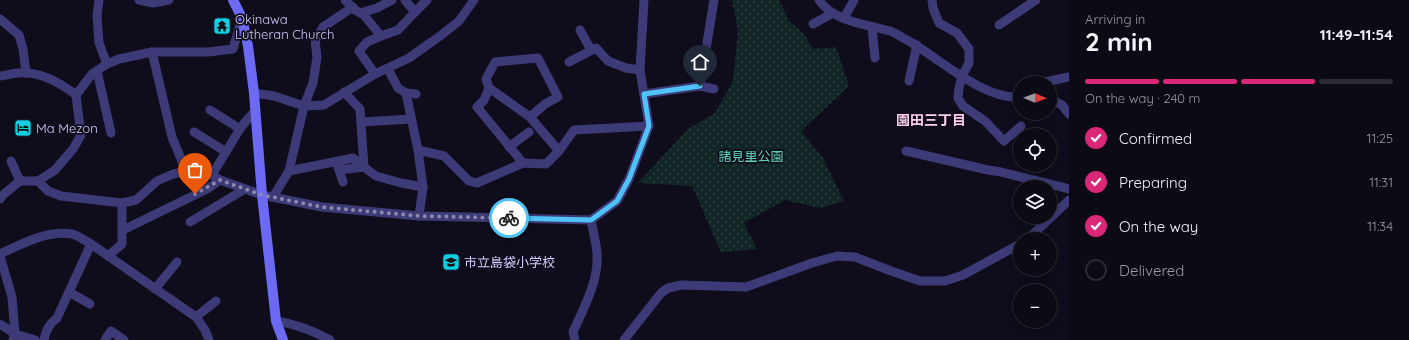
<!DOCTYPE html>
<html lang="en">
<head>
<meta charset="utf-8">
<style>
  :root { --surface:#0b0a15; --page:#191822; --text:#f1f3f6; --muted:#9a9aa0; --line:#2b2b34; --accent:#db2777 }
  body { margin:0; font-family:Quicksand,"Noto Sans JP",sans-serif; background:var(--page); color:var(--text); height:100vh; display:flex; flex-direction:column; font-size:15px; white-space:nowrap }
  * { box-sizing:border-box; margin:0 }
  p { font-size:13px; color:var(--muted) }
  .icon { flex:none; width:22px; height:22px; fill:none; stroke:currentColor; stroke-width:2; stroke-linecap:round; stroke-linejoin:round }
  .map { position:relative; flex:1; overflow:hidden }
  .sheet { display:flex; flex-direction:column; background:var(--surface); width:340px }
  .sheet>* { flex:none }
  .needle { width:26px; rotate:91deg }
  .tools { position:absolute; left:1013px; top:76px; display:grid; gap:8px }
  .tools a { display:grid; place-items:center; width:44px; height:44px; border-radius:50%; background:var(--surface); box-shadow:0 2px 10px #0003,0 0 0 1px var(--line); font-size:20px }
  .pin { position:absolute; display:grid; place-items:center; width:34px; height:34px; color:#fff; margin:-41px -17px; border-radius:50% 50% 50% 0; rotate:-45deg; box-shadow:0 0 4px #0007 }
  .pin .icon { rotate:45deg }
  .courier { position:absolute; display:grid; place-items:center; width:40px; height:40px; margin:-20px; border:3px solid #4fc3f7; border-radius:50%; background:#fff; color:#222; box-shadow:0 1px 5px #0007 }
  .head em { font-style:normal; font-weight:700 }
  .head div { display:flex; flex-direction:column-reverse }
  .head { display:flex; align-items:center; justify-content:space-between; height:68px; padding:0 16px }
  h1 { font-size:26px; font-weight:700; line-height:30px }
  .bar { display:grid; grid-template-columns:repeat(4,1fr); gap:6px 4px; align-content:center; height:48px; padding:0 16px }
  .bar i { height:5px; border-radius:3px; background:var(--line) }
  .bar .on { background:var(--accent) }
  .bar p { grid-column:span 4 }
  ol { padding:0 16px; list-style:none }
  li { display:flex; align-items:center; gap:12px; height:44px }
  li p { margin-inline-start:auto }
  li .icon { padding:4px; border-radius:50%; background:var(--accent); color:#fff; stroke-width:4 }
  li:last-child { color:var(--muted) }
  li i { width:22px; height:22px; border:2px solid var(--line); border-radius:50% }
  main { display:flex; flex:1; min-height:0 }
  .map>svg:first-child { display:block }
  .park { fill:url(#park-dots) }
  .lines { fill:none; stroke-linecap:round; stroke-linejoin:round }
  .street { stroke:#3d3b77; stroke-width:9 }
  .secondary { stroke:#6c6af3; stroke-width:10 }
  .done { stroke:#8d89ad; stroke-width:4; stroke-dasharray:0 7.2 }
  .route { stroke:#4fc3f7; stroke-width:5 }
  .labels { text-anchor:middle; stroke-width:3.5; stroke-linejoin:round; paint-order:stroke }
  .poi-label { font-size:13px; fill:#d1ccfb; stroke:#0f0d1c; text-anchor:start }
  .park-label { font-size:13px; fill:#5fd4b5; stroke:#0f0d1c }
  .neighbourhood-label { font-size:14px; font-weight:bold; fill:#fbceeb; stroke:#0f0d1c }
</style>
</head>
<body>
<main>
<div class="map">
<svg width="1069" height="340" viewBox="0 0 1069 340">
  <defs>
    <pattern id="park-dots" width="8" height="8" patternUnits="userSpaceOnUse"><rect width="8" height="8" fill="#102524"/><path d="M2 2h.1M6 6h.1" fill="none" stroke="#324345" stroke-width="1.8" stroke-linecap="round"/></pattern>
  </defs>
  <rect width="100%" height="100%" fill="#0f0d1c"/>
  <polygon class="park" points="732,0 779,0 789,21 804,34 813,49 836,47 849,86 801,131 823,158 844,201 820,208 785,200 744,223 757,249 721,252 692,186 638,183 688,129 715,113 733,81 738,31"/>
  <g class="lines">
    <g class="street">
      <polyline points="99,0 97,16 99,43 107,64"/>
      <polyline points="139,0 153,3 169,0"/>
      <polyline points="345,0 355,10 363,14 381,36 367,42 359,51 375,74"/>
      <polyline points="405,0 415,12 427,0"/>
      <path d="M 819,0 C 834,22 866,24 890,31 C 896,33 901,37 907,40 C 938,57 983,100 1020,97"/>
      <polyline points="932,0 933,8 939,23 957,33 969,49 969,63 962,76 959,88 958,98 963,106 985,121 1004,141 1021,126"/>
      <polyline points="360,13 377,8 392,0"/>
      <polyline points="844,18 854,0"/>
      <polyline points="0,19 19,35 23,49 26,73"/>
      <polyline points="813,24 833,13"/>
      <polyline points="999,25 1036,0"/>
      <polyline points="872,27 875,58"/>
      <polyline points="580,30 591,50"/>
      <polyline points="381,36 398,30 415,12"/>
      <polyline points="152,52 172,137 186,171"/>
      <polyline points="569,62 596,48 608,61 626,68 640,70"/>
      <polyline points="388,69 398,88 406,93 418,150 423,187 419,216"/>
      <polyline points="97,71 111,133"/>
      <path d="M 0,76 C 8,75 17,72 25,73 C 43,73 63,85 76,95"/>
      <polyline points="909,81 917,45"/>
      <polyline points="1040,83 1069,77"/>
      <polyline points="700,86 714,89"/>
      <polyline points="489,88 530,117"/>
      <polyline points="344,92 360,109 364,167 376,176 401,183 423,187"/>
      <polyline points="254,93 274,96 304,106 324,105 375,74 409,58 440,36 459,21 474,0"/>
      <polyline points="406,93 416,94"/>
      <polyline points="644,94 700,86 714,0"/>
      <polyline points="1050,99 1062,105 1069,114"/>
      <polyline points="210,110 240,129"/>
      <polyline points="361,122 411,119"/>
      <polyline points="194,132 226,152"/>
      <polyline points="509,147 529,132"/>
      <polyline points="418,150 444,156 469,181 477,183 523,163 546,164 559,151 574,130 649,126"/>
      <polyline points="906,151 988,170 1001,172 1069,189"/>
      <polyline points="11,161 20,181"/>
      <polyline points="523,163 477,107 484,100 489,88 486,79 495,62 538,58 558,97 545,104 530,117 559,151"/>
      <polyline points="337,164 343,182"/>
      <polyline points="339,170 364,167"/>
      <polyline points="289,171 353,158 364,167"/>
      <polyline points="212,175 241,127 255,111"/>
      <polyline points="38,181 48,191 61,196 122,203 136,200 157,181 173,174 186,171 212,175 220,180 262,195 322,207 419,216 591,220 617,201 629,179 649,126 640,70 644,0"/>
      <polyline points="273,197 289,171 304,106 313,83 317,57 315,40 323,27 353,7"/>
      <polyline points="0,199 4,194 20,181 38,181 55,170 73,149 81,135 76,95 92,74 107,64 119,59 152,52 208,52 233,49 242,18"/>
      <polyline points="190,222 245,189"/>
      <polyline points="123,230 207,189 220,180"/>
      <polyline points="1028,239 1069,200"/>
      <path d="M 0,254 C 22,244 46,230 72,234 C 78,235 85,241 91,244 L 196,317 L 205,330 L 209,340"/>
      <polyline points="0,256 12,297 15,334 13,340"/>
      <polyline points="108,256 122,244 122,203"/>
      <polyline points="155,289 177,262"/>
      <polyline points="69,292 90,304"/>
      <polyline points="196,317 216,301"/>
      <path d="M 276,321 C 295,324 312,330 330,340"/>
      <polyline points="0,324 15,334 35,340"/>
      <path d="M 44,340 C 46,330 49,324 57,318 L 91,244"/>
      <polyline points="105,340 111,331 124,340"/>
      <path d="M 575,340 L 573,332 C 584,307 599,281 597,253 C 596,242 593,231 591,220"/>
      <polyline points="624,340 661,293 668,288 681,285 746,287 812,263 837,256 855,257 891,271 920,281 945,281 963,275 1020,244"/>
    </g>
    <polyline class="secondary" points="233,0 242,18 248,46 254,93 262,195 276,321 283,340"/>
  </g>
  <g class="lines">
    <polyline class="done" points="195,194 220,180 262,195 322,207 419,216 509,218"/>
    <polyline class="route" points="509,218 591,220 617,201 629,179 649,126 644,94 700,86"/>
  </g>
  <defs>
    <symbol id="temple-square" viewBox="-11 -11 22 22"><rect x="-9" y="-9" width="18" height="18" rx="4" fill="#11cfe1" stroke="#0f0d1c"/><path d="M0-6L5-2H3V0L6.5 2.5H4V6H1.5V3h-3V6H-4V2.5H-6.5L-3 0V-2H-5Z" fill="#111"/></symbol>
    <symbol id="hotel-square" viewBox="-11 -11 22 22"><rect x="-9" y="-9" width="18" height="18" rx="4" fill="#11cfe1" stroke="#0f0d1c"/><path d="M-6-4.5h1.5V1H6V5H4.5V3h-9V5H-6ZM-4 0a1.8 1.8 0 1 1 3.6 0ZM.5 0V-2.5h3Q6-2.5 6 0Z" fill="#111"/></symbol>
    <symbol id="school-square" viewBox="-11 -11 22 22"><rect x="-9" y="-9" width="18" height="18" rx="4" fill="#11cfe1" stroke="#0f0d1c"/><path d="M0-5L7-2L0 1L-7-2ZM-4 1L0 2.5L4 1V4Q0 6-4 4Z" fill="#111"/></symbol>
  </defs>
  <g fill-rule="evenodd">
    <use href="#temple-square" x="212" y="16" width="20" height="20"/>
    <use href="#hotel-square" x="13" y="118" width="20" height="20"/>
    <use href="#school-square" x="441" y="252" width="20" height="20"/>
  </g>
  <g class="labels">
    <g class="poi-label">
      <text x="235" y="24">Okinawa<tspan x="235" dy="15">Lutheran Church</tspan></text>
      <text x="36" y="133">Ma Mezon</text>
      <text x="464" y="267">市立島袋小学校</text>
    </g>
    <g class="park-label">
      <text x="751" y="161">諸見里公園</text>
    </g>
    <g class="neighbourhood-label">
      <text x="931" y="125">園田三丁目</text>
    </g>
  </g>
</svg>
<div class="tools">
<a><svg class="needle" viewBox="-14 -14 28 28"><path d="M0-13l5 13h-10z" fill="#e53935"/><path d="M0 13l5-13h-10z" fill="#9a9aa0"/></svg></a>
<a><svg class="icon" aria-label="locate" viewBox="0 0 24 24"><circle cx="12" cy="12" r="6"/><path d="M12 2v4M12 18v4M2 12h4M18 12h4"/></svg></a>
<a><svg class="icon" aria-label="layers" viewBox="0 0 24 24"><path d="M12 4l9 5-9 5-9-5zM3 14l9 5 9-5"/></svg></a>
<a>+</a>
<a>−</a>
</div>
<div class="pin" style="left:195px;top:194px;background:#ea580c"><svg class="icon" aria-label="bag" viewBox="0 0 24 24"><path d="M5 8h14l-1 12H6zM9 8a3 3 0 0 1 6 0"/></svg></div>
<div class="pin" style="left:700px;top:86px;background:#1f2937"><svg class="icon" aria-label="home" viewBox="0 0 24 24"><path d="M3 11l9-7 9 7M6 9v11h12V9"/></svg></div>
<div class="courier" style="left:509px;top:218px"><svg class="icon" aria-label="bike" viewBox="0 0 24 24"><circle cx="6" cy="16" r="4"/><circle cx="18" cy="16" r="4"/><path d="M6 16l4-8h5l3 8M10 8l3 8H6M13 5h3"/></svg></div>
</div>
<section class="sheet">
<div class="head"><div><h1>2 min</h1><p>Arriving in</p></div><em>11:49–11:54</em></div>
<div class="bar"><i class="on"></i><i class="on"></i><i class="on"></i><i></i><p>On the way · 240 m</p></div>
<ol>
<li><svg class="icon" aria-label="check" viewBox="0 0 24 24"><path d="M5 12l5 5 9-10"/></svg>Confirmed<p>11:25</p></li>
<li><svg class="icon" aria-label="check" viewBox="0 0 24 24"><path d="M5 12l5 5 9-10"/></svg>Preparing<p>11:31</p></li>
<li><svg class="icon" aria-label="check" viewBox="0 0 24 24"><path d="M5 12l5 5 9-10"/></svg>On the way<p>11:34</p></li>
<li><i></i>Delivered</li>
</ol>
</section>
</main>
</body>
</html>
